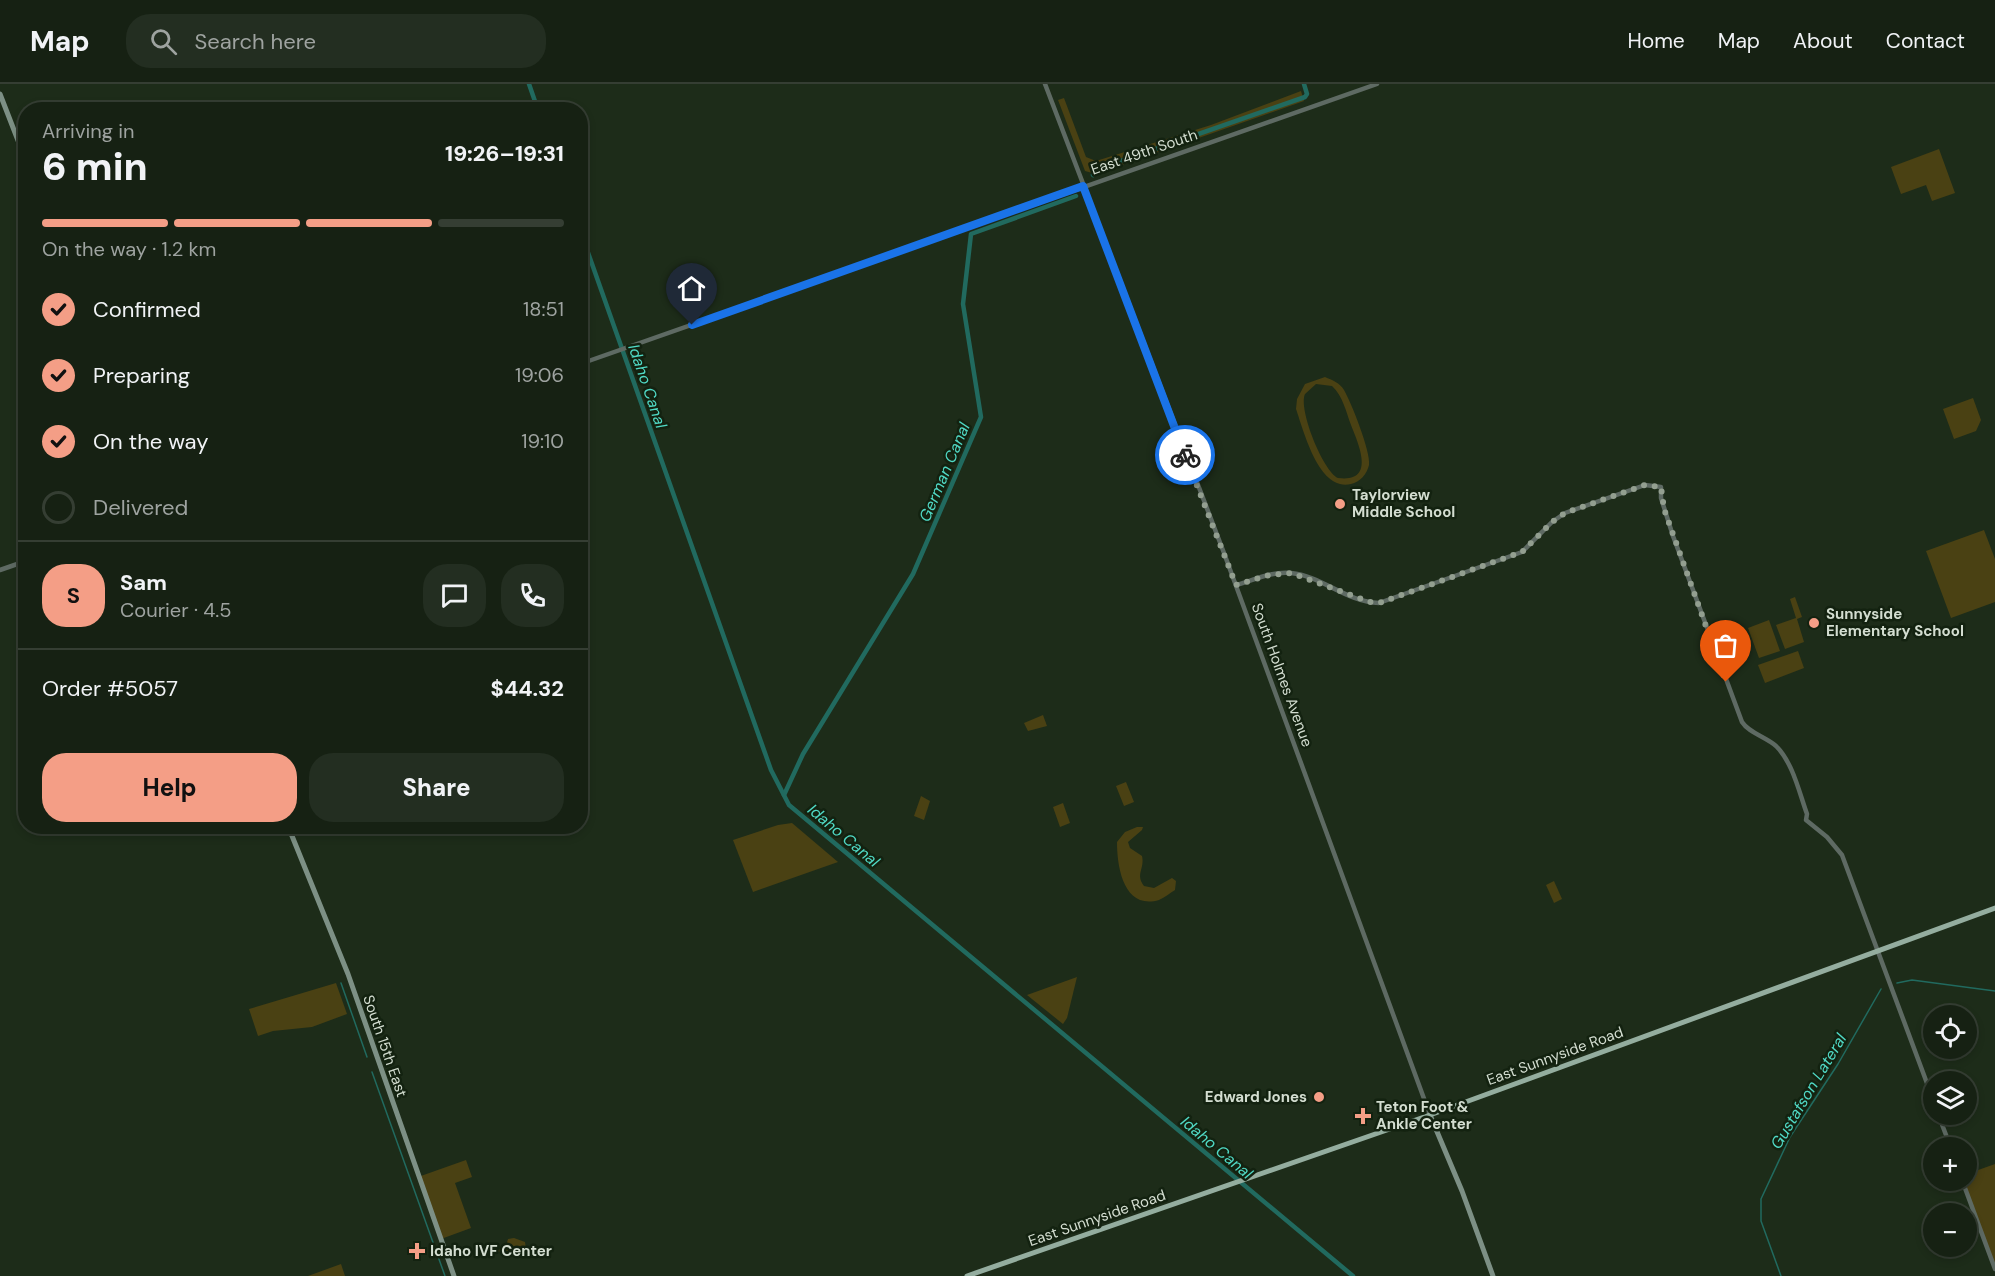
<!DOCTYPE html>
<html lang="en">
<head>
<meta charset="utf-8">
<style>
  :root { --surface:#162113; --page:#232e21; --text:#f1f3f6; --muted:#9ea3a0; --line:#353e33; --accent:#f49e86 }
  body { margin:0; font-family:"DM Sans",sans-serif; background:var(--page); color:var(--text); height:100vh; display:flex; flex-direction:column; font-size:22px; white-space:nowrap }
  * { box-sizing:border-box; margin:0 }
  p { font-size:20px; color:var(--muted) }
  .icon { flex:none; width:33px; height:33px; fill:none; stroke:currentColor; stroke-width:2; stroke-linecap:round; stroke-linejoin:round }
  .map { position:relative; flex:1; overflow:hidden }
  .drawer { position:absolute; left:18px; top:18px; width:570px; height:732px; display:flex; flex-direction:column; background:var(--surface); border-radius:24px; box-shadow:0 3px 9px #0003,0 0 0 2px var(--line) }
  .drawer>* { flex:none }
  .buttons { position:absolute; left:1923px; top:921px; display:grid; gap:12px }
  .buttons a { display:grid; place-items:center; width:54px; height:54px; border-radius:50%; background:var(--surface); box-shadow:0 3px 9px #0003,0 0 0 2px var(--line); font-size:30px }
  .pin { position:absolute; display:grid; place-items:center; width:51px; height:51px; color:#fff; margin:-62px -26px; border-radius:50% 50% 50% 0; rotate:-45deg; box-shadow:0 0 6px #0007 }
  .pin .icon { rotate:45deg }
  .courier { position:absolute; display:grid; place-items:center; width:60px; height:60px; margin:-30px; border:4px solid #1a73e8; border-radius:50%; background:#fff; color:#222; box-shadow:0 2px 8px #0007 }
  .summary em { font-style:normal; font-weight:800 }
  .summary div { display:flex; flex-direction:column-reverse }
  .summary { display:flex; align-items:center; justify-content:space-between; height:102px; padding:0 24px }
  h1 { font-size:39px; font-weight:800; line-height:45px }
  .bar { display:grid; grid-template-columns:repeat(4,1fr); gap:9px 6px; align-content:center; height:72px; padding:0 24px }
  .bar i { height:8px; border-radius:4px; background:var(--line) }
  .bar .selected { background:var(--accent) }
  .bar p { grid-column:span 4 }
  .line { display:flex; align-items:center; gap:15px; padding:0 24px; border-top:2px solid var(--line) }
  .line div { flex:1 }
  .round { display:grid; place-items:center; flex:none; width:63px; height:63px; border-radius:24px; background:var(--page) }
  ol { padding:0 24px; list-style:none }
  li { display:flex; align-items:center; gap:18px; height:66px }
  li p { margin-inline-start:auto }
  li .icon { padding:6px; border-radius:50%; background:var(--accent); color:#111; stroke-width:4 }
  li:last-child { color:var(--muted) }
  li i { width:33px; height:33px; border:3px solid var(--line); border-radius:50% }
  .cta { display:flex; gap:12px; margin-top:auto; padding:12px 24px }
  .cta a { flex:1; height:69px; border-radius:24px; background:var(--accent); color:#111; font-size:24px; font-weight:800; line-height:69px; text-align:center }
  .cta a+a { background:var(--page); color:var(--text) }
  header { display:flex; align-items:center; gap:36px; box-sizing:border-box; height:84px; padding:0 30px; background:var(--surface); border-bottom:2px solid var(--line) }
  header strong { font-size:28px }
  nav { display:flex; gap:33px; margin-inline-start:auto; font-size:21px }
  .search { width:420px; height:54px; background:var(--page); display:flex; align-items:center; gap:15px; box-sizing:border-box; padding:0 21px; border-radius:24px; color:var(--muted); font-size:22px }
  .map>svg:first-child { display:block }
  .green { fill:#4a4113; fill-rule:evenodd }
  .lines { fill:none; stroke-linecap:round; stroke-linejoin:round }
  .stream { stroke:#216a5f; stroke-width:1.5 }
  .canal { stroke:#216a5f; stroke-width:4.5 }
  .tertiary { stroke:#5e6a63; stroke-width:4.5 }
  .secondary { stroke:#7d9085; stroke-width:5 }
  .primary { stroke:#94ad9f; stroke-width:5 }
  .done { stroke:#939f90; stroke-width:6; stroke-dasharray:0 10.8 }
  .route { stroke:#1a73e8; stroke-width:8 }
  .poi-dot { fill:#f49e86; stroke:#132210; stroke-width:2 }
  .labels { text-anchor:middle; stroke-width:5; stroke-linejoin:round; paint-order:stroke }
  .street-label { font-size:15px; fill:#d3ddd0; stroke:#132210 }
  .poi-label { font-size:15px; font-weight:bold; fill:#d3ddd0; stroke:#132210; text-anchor:start }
  .water-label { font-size:16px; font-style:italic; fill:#50d9c5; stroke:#132210 }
</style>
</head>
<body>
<header>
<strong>Map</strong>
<div class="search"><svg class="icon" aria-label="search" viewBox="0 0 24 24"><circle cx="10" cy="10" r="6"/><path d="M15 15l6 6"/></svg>Search here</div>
<nav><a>Home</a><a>Map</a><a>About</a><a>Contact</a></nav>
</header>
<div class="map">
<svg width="1995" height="1192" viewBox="0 0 1995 1192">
  <rect width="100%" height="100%" fill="#1d2c19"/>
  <g class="green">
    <polygon points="1301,7 1304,17 1096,90 1085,87 1058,16 1064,14 1086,73 1096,77 1211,41"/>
    <polygon points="1939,65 1955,109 1932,117 1926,101 1901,110 1891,83"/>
    <path d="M 1325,293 C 1332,296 1340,299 1344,306 C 1351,318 1371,368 1369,381 C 1367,390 1360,398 1351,400 C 1319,408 1304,348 1296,325 L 1297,315 L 1305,300 ZM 1316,300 L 1332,302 C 1343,312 1346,328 1351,341 C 1358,359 1377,399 1338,394 C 1323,387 1298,325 1305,310 Z"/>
    <polygon points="1973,314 1981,336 1976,347 1954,355 1943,325"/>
    <polygon points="1984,446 1995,475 1995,518 1951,534 1926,467"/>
    <polygon points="1795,513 1802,533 1797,535 1804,558 1785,565 1776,541 1796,534 1790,515"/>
    <polygon points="1769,536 1780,567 1759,574 1748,544"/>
    <polygon points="1798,567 1804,584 1765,599 1758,581"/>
    <polygon points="1043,631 1047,642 1028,647 1024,639"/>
    <polygon points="1126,698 1134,718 1124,722 1116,702"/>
    <polygon points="921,712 930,717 924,736 914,732"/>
    <polygon points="1063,719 1070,739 1060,743 1053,723"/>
    <polygon points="792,739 838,778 753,808 733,756 778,741"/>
    <path d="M 1137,743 L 1143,743 L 1142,746 L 1128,758 L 1130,764 L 1142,772 C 1145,785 1135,790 1144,802 L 1154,804 L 1172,794 L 1176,797 L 1175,806 C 1170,809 1164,814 1159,816 C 1124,826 1117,784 1117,758 L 1125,748 Z"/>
    <polygon points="1554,797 1562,815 1554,819 1546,801"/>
    <polygon points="1077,893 1067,934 1063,940 1027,911"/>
    <polygon points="336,899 347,930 312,943 273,947 258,952 249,925"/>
    <polygon points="466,1076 472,1093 455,1099 471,1144 441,1155 418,1093"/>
    <polygon points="1995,1080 1995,1185 1962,1097 1966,1096 1967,1090"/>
    <polygon points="514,1154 525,1158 527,1172 516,1173 507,1167 495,1168 506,1162 508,1155"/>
    <polygon points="341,1180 345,1192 308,1192"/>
  </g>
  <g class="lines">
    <g class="stream">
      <polyline points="341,899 367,973"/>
      <polyline points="1897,899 1912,896 1995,907"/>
      <polyline points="372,988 445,1192"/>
      <polyline points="1781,1192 1761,1137 1761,1115 1790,1053 1838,980 1881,905"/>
    </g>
    <g class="canal">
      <polyline points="529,0 538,26"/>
      <polyline points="1093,91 1098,85 1305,13 1307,10 1304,0"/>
      <polyline points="580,146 771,686 789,721 1353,1192"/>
      <polyline points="784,711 803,670 913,490 981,333 963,220 971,150 1076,112"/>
    </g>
    <g class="tertiary">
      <polyline points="1045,0 1224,469 1430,1031"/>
      <polyline points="580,280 1377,0"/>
      <polyline points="0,486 26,477"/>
      <path d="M 1236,501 C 1254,496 1272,487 1291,489 C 1322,492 1346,518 1379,519 L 1522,468 L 1552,438 L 1565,429 L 1645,401 L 1661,403 L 1661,414 L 1673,452 L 1742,638 C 1749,649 1766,653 1776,662 C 1793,679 1799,708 1807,730 L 1806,736 L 1827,753 L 1842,771 L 1934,1018"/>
      <polyline points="1938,1030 1951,1064"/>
      <polyline points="1962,1096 1995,1185"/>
    </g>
    <g class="secondary">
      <polyline points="0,10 26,77"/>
      <polyline points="288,742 348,890 454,1192"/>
      <polyline points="1430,1031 1462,1107 1493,1192"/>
    </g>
    <polyline class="primary" points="967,1192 1430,1031 1995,824"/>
  </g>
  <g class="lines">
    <polyline class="done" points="1185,371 1236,501 1269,491 1291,489 1370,518 1379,519 1522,468 1552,438 1565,429 1645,401 1661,403 1664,425 1726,598"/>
    <polyline class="route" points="692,241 1083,102 1185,371"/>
  </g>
  <g class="poi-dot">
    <circle cx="1340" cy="420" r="6"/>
    <circle cx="1814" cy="539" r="6"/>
    <circle cx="1319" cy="1013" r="6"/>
    <path d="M1360 1023h6v6h6v6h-6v6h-6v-6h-6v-6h6z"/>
    <path d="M414 1158h6v6h6v6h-6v6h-6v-6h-6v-6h6z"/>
  </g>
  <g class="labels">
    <g class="street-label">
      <text transform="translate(1144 68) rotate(-19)" y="5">East 49th South</text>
      <text transform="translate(1282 591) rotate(70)" y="5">South Holmes Avenue</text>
      <text transform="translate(385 962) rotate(71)" y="5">South 15th East</text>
      <text transform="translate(1555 972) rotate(-20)" y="5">East Sunnyside Road</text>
      <text transform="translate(1097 1134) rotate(-19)" y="5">East Sunnyside Road</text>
    </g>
    <g class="poi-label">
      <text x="1352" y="416">Taylorview<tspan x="1352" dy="17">Middle School</tspan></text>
      <text x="1826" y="535">Sunnyside<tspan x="1826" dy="17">Elementary School</tspan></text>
      <text x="1307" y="1018" text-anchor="end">Edward Jones</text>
      <text x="1376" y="1028">Teton Foot &amp;<tspan x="1376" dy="17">Ankle Center</tspan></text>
      <text x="430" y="1172">Idaho IVF Center</text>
    </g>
    <g class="water-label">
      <text transform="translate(648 302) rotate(71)" y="6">Idaho Canal</text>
      <text transform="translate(944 388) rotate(-67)" y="6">German Canal</text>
      <text transform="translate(844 751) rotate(40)" y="6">Idaho Canal</text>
      <text transform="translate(1808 1007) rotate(-59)" y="6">Gustafson Lateral</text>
      <text transform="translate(1217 1063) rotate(40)" y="6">Idaho Canal</text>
    </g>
  </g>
</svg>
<div class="buttons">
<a><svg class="icon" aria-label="locate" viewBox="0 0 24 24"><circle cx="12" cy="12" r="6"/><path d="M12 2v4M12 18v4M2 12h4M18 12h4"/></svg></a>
<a><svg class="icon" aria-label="layers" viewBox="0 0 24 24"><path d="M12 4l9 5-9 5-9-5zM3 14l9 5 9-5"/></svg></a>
<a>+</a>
<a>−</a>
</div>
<div class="pin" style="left:1726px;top:598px;background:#ea580c"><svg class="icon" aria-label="bag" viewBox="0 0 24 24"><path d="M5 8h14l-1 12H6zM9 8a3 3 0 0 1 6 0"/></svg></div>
<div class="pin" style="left:692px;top:241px;background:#1f2937"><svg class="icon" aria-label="home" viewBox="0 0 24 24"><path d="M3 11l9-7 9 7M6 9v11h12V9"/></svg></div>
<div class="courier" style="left:1185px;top:371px"><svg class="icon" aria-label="bike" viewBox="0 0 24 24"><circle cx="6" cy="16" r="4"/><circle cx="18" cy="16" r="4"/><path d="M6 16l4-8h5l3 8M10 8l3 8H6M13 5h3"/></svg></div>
<section class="drawer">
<div class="summary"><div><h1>6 min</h1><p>Arriving in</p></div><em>19:26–19:31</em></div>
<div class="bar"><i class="selected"></i><i class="selected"></i><i class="selected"></i><i></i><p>On the way · 1.2 km</p></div>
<ol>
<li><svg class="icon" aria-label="check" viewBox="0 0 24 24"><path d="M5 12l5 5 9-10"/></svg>Confirmed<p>18:51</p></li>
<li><svg class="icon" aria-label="check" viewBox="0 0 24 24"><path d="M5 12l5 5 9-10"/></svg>Preparing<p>19:06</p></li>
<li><svg class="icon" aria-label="check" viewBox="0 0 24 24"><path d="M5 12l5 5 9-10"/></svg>On the way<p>19:10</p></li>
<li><i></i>Delivered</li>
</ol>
<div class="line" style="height:108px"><b class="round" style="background:var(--accent);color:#111">S</b><div><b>Sam</b><p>Courier · 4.5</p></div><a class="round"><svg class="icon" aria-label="chat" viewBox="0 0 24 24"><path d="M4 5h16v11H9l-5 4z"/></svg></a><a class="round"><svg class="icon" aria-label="phone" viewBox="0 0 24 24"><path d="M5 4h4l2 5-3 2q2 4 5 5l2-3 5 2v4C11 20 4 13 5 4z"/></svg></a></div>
<div class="line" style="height:78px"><div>Order #5057</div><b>$44.32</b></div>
<div class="cta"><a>Help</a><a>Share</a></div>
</section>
</div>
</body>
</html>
